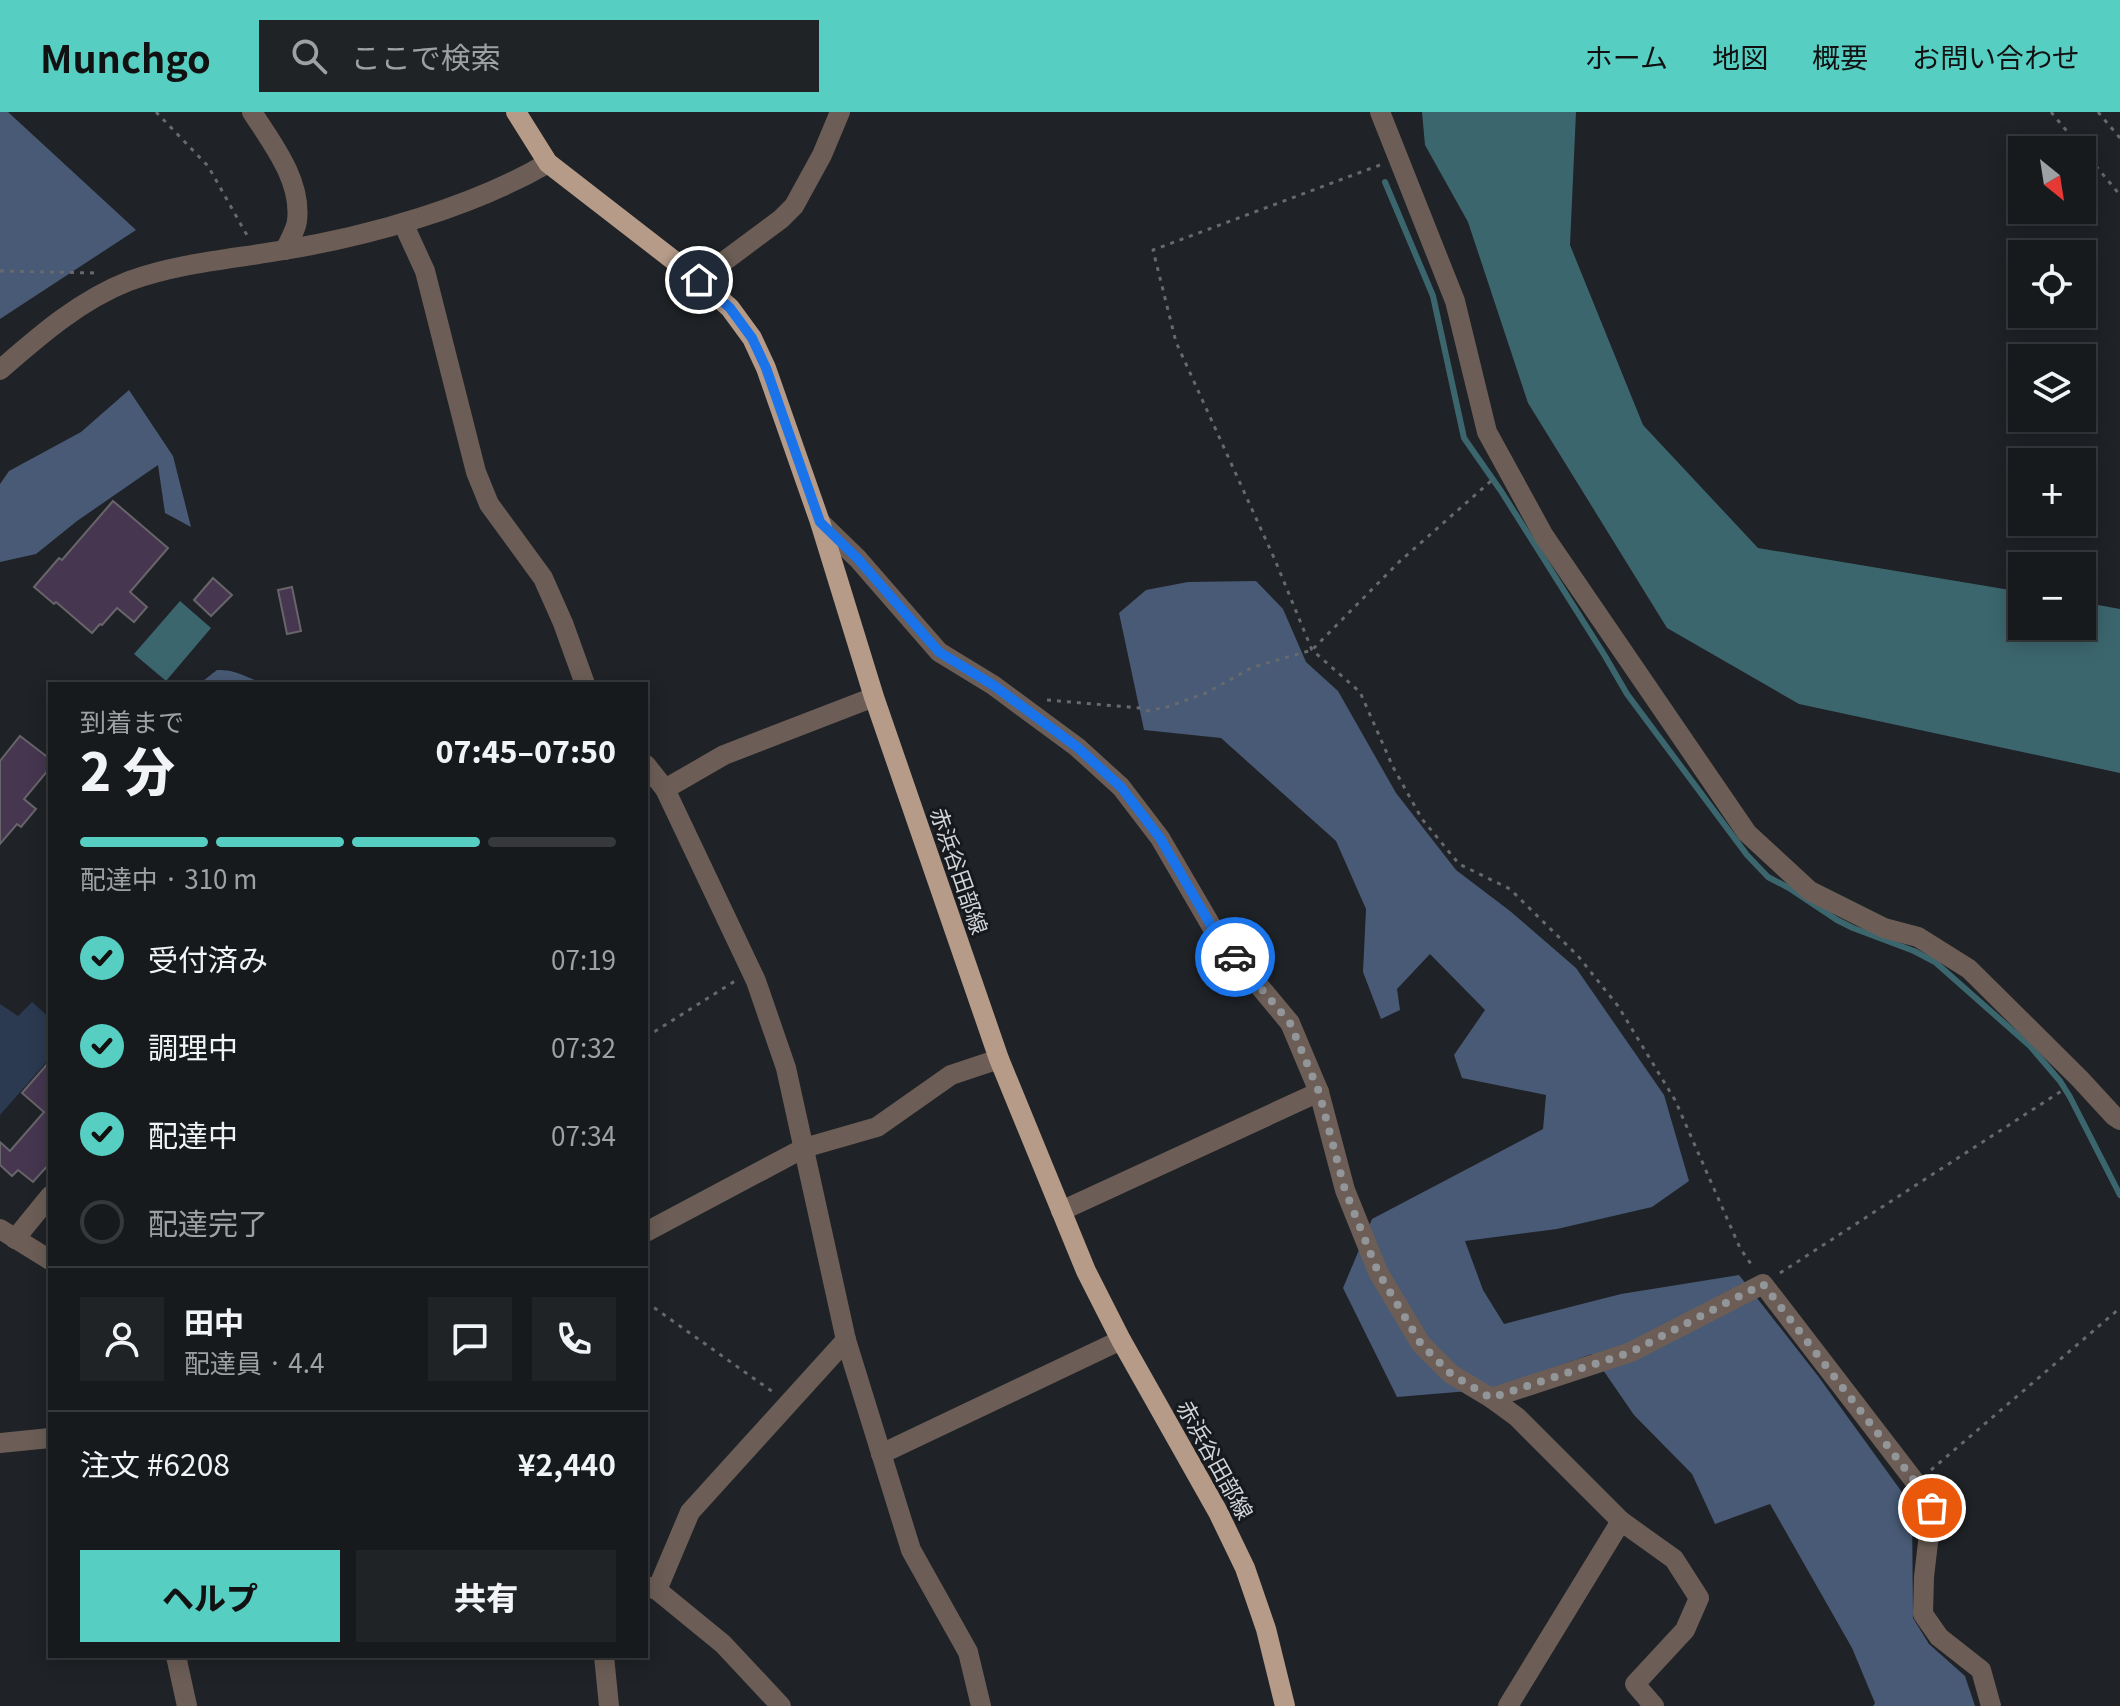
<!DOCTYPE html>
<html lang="ja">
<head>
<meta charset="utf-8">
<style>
  :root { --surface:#171a1c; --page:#202325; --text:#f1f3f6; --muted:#9ea1a3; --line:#36383b; --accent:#57cec2 }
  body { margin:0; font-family:Georgia,"Noto Sans JP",serif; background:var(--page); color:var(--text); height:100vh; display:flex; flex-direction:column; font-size:30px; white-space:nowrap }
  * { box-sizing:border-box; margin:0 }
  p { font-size:26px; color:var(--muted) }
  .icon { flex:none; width:44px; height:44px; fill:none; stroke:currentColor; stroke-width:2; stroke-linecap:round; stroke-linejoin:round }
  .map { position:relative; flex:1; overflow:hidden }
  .sheet { position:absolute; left:48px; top:570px; width:600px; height:976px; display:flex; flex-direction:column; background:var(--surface); border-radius:0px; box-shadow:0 4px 20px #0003,0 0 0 2px var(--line) }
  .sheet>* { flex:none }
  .needle { width:52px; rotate:150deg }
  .fabs { position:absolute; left:2008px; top:24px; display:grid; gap:16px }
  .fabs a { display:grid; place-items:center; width:88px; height:88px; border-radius:0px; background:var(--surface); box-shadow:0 4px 20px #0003,0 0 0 2px var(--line); font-size:40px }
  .pin { position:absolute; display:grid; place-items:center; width:68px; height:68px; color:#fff; margin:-34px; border:4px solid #fff; border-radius:50%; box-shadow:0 2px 8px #0007 }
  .courier { position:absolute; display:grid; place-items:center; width:80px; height:80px; margin:-40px; border:6px solid #1a73e8; border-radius:50%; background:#fff; color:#222; box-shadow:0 2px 10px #0007 }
  .headline em { font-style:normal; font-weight:800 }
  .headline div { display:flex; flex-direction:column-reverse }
  .headline { display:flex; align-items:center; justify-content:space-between; height:136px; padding:0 32px }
  h1 { font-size:52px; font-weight:800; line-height:60px }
  .bar { display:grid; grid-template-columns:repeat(4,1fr); gap:12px 8px; align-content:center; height:96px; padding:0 32px }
  .bar i { height:10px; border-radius:6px; background:var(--line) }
  .bar .selected { background:var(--accent) }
  .bar p { grid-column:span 4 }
  .line { display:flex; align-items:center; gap:20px; padding:0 32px; border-top:2px solid var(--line) }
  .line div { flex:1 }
  .round { display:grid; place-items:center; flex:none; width:84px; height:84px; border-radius:0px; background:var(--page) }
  ol { padding:0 32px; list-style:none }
  li { display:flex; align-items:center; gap:24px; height:88px }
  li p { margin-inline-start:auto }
  li .icon { padding:8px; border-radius:50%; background:var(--accent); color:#111; stroke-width:4 }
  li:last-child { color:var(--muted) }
  li i { width:44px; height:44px; border:4px solid var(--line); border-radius:50% }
  .cta { display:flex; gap:16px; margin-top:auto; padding:16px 32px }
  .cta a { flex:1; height:92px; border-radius:0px; background:var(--accent); color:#111; font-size:32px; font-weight:800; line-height:92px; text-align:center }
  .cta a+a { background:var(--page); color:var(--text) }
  header { display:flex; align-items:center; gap:48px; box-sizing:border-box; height:112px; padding:0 40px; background:var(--accent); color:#111 }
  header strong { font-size:38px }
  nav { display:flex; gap:44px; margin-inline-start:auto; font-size:28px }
  .search { width:560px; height:72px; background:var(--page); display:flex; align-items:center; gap:20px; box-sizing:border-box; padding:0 28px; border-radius:0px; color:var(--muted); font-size:30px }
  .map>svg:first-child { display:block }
  .green { fill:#2b3a50 }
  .forest { fill:#485a75 }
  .water { fill:#3c666e }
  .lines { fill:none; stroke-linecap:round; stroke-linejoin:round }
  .stream { stroke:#3c666e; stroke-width:6 }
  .building { fill:#463650; stroke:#68656a; stroke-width:2 }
  .path { stroke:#66696d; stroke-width:3; stroke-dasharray:4 6; stroke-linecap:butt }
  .minor { stroke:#6c5e56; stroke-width:20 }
  .major { stroke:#b69b89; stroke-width:20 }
  .done { stroke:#939699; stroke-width:8; stroke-dasharray:0 14.4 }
  .route { stroke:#1a73e8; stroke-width:10 }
  .labels { text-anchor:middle; stroke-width:6; stroke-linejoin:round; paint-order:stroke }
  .street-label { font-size:22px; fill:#d2d4d7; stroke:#16191d }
</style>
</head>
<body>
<header>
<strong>Munchgo</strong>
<div class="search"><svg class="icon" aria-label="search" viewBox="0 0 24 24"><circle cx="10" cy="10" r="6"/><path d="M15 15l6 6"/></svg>ここで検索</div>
<nav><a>ホーム</a><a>地図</a><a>概要</a><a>お問い合わせ</a></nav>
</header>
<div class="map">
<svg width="2120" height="1594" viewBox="0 0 2120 1594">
  <rect width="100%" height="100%" fill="#1f2226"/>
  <polygon class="green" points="32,890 50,906 50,946 0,1003 0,892 18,904"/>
  <g class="forest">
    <polygon points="0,0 8,0 136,118 0,207"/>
    <polygon points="129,278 173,344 191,415 165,401 158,353 77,409 36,442 0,450 0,372 9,359 81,320"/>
    <polygon points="1256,469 1283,497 1306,550 1338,579 1396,681 1456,758 1510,799 1576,856 1664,983 1689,1069 1652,1095 1557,1117 1465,1129 1483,1178 1504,1212 1621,1182 1739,1163 1818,1264 1912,1394 1913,1506 1929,1532 1965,1564 1975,1594 1873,1594 1875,1591 1852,1536 1770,1392 1715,1412 1692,1362 1634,1303 1592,1242 1493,1277 1397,1285 1343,1176 1372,1107 1543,1017 1546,983 1462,966 1454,943 1485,898 1430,842 1397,877 1400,898 1381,907 1363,860 1366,797 1336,729 1221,626 1144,618 1119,501 1146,478 1188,470"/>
    <path d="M 217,558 C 237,558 243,564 260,570 C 276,575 307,570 325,572 L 199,572 Z"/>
  </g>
  <g class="water">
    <polygon points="1422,0 1576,0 1570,133 1643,313 1758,436 2022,480 2022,514 2082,514 2082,490 2120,497 2120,661 1799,592 1667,516 1528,291 1468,110 1425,33"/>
    <polygon points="180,489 211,516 166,569 134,542"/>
  </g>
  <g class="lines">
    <polyline class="stream" points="1385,70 1433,184 1464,326 1501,379 1605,544 1627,582 1747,743 1768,765 1789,776 1837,808 1853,816 1914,839 1935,850 2030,934 2060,969 2070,985 2120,1083"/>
  </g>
  <g class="building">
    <polygon points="113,389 168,436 130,480 147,495 134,510 117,496 102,513 100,512 92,521 56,490 54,492 34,475 59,446 62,448"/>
    <polygon points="213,466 232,483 211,504 194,488"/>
    <polygon points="292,475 301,519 287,522 278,478"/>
    <polygon points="20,624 50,647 50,656 24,687 36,697 21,715 17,712 0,732 0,649"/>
    <polygon points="50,949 50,1051 33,1070 18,1058 12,1064 0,1053 0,1030 10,1039 44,1000 22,981"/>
  </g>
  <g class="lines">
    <g class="path">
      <polyline points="156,0 208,54 248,125"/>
      <polyline points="2051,0 2120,83"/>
      <polyline points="2098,0 2120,26"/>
      <polyline points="1380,53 1153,138 1176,230 1275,448 1312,538 1360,580 1393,655 1422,707 1459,752 1510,777 1578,844 1618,894 1675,988 1740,1136 1753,1155"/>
      <polyline points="0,159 96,161"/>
      <polyline points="1047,588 1140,596 1146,599 1167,595 1206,581 1253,555 1312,538 1399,450 1491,369"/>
      <polyline points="646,925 735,869"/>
      <polyline points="1780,1161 2063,978"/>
      <polyline points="646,1190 773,1280"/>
      <polyline points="1931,1358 2120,1196"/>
    </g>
    <g class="minor">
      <path d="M 252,0 C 272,31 302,69 297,109 C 296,118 289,129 285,138"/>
      <polyline points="1380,0 1455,189 1487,320 1544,424 1747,721 1810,779 1884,816 1918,825 1969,857 2080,967 2114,1004 2120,1008"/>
      <polyline points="403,111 425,159 476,360 489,392 543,466 563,511 585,572"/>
      <polyline points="699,168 781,107 794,94 822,43 840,0"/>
      <path d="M 0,258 C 39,224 80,188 129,169 C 178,151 233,147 284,138 C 370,124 472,95 548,51"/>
      <polyline points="820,410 858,447 939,540 993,573 1077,635 1121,675 1160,726 1216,822 1290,911 1319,980 1345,1078 1378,1160 1421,1232 1451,1262 1491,1286 1517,1305 1621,1409 1674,1447 1699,1486 1685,1518 1635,1572 1654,1594"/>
      <polyline points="646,653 665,677 756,869 786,956 846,1228 911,1438 968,1540 981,1594"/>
      <polyline points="665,677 724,643 874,585"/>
      <polyline points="1061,1099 1319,980"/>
      <polyline points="0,1117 50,1148"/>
      <polyline points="646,1120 804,1036 877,1015 951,963 999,947"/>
      <polyline points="15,1127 50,1084"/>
      <polyline points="1491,1286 1631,1240 1763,1172 1916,1371 1932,1396 1924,1465 1923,1502 1939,1525 1981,1558 1991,1594"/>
      <polyline points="0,1331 50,1326"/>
      <polyline points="881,1342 1121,1228"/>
      <polyline points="646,1474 657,1478 723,1532 781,1594"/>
      <polyline points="657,1478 690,1400 846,1228"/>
      <polyline points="176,1544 187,1594"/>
      <polyline points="604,1544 609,1594"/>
      <polyline points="1508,1594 1621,1409"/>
    </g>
    <polyline class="major" points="516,0 548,51 699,168 730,196 752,226 766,256 820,410 874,585 999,947 1086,1159 1121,1228 1218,1400 1245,1456 1266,1517 1285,1594"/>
  </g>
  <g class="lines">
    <polyline class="done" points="1235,845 1290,911 1319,980 1345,1078 1378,1160 1421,1232 1451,1262 1491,1286 1631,1240 1763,1172 1916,1371 1932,1396"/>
    <polyline class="route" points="699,168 730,196 752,226 766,256 820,410 858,447 939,540 993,573 1077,635 1121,675 1160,726 1216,822 1235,845"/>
  </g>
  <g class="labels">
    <g class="street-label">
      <text transform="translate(959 759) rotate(71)" y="8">赤浜谷田部線</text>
      <text transform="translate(1215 1348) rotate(61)" y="8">赤浜谷田部線</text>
    </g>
  </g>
</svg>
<div class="fabs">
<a><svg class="needle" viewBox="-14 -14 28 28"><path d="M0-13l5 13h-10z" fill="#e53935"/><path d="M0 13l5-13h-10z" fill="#9ea1a3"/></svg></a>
<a><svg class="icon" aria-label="locate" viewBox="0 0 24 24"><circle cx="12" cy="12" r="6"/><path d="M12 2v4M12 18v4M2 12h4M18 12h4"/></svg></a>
<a><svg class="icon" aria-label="layers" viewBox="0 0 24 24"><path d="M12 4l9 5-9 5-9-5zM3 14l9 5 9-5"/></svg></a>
<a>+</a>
<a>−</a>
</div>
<div class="pin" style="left:1932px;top:1396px;background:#ea580c"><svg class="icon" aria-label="bag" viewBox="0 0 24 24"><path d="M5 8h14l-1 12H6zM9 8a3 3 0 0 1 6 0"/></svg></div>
<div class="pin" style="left:699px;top:168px;background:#1f2937"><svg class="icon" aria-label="home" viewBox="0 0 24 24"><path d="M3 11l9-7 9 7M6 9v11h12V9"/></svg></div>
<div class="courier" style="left:1235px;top:845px"><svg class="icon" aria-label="car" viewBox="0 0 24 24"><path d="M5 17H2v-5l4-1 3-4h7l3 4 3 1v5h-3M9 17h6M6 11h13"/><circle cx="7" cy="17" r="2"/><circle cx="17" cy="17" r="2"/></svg></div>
<section class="sheet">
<div class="headline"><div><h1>2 分</h1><p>到着まで</p></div><em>07:45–07:50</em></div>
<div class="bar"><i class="selected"></i><i class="selected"></i><i class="selected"></i><i></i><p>配達中 · 310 m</p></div>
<ol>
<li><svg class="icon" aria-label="check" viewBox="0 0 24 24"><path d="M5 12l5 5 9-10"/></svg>受付済み<p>07:19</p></li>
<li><svg class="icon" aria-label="check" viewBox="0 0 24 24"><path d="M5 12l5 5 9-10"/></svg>調理中<p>07:32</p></li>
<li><svg class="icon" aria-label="check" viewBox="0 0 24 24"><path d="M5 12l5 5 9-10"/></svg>配達中<p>07:34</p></li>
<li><i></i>配達完了</li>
</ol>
<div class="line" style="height:144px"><a class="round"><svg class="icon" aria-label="person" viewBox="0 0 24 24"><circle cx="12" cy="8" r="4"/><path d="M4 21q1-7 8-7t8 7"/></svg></a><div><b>田中</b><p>配達員 · 4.4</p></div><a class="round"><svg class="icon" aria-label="chat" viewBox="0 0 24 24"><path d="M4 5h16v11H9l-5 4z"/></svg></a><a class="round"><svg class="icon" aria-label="phone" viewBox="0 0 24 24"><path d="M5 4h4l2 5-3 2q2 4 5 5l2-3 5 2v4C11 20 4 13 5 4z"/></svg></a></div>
<div class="line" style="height:104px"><div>注文 #6208</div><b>¥2,440</b></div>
<div class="cta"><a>ヘルプ</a><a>共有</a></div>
</section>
</div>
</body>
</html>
